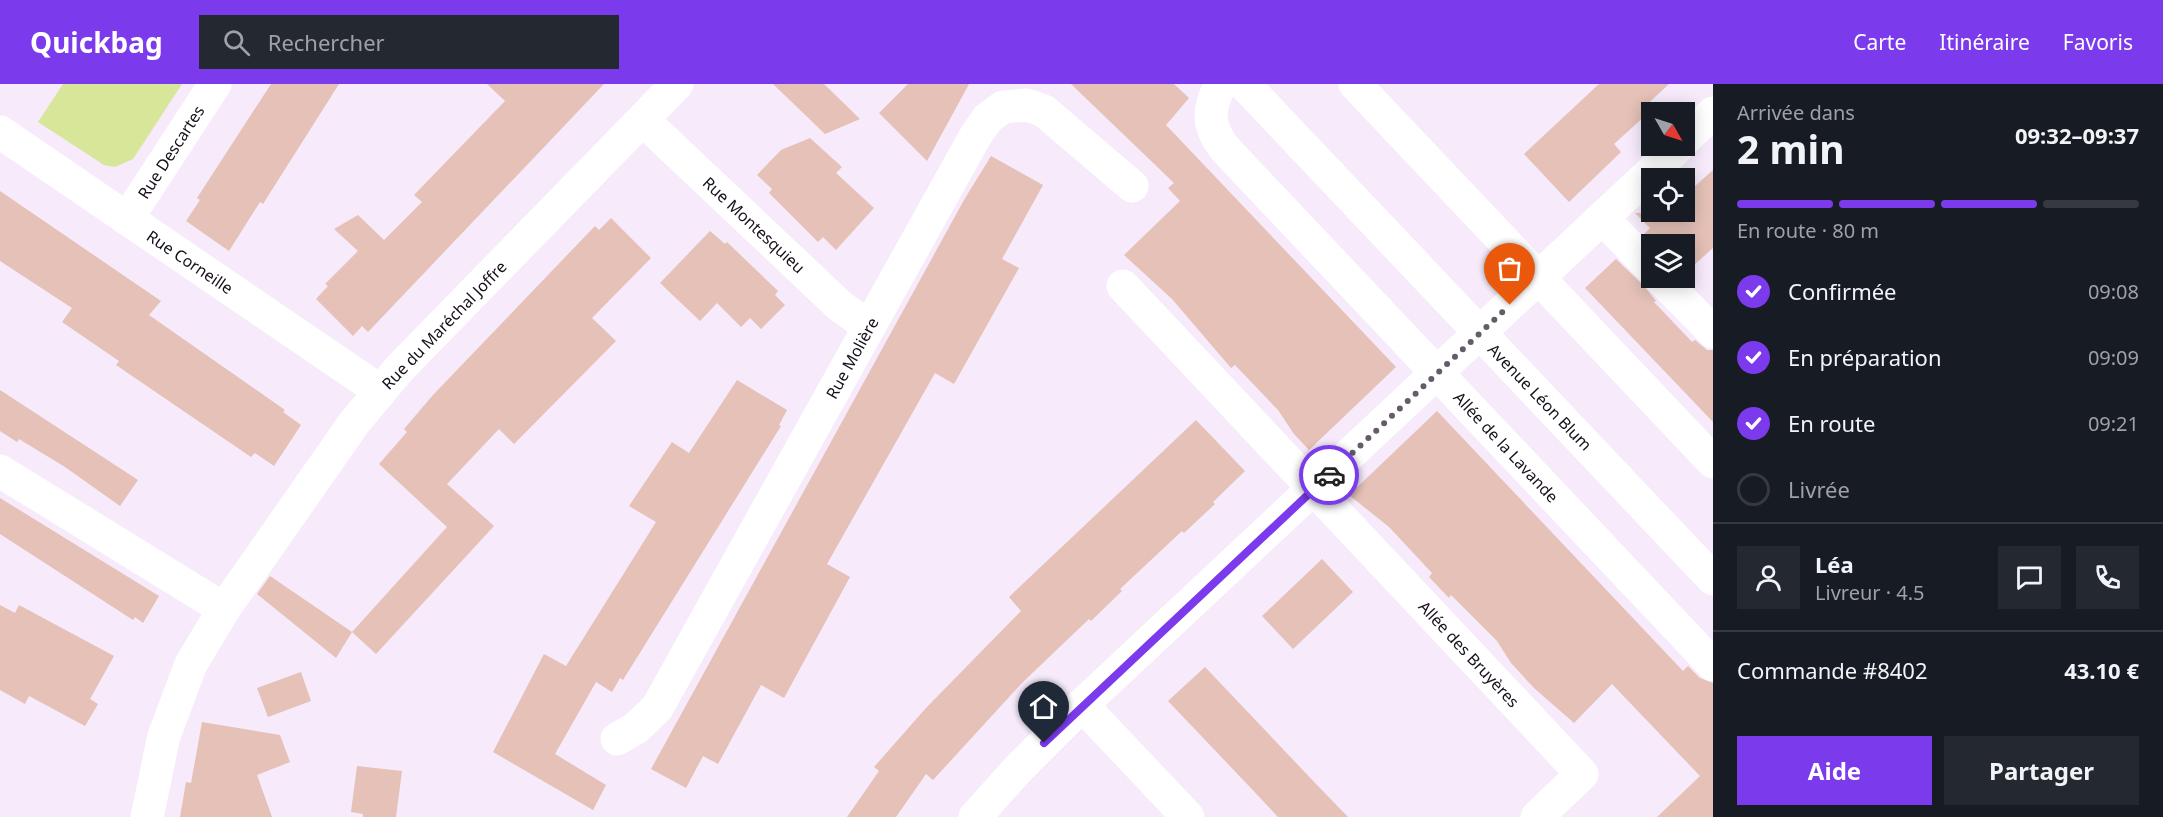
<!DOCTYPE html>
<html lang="fr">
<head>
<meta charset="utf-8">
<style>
  :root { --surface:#171b24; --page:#242831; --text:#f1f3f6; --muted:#9ea1a6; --line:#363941; --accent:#7c3aed }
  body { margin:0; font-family:"Noto Sans",sans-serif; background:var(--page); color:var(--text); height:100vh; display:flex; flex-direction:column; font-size:22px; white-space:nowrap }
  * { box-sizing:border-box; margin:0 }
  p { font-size:20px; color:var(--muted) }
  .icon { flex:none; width:33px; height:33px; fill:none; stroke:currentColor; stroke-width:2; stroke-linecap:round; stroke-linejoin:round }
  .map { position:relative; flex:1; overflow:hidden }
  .side { display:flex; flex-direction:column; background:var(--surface); width:450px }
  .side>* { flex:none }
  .needle { width:39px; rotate:129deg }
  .tools { position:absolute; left:1641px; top:18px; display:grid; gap:12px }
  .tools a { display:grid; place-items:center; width:54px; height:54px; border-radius:0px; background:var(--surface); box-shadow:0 3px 15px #0003; font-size:30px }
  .pin { position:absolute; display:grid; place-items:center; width:51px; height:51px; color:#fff; margin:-62px -26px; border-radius:50% 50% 50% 0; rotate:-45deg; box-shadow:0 0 6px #0007 }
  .pin .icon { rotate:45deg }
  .courier { position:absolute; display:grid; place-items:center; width:60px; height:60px; margin:-30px; border:4px solid #7c3aed; border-radius:50%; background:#fff; color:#222; box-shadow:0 2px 8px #0007 }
  .head em { font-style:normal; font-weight:700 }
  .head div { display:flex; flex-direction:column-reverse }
  .head { display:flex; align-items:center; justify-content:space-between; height:102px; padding:0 24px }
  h1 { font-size:39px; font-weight:700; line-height:45px }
  .bar { display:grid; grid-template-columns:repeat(4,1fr); gap:9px 6px; align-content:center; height:72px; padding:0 24px }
  .bar i { height:8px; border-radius:4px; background:var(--line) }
  .bar .active { background:var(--accent) }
  .bar p { grid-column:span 4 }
  .line { display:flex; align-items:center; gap:15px; padding:0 24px; border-top:2px solid var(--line) }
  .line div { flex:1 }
  .round { display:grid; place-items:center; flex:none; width:63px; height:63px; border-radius:0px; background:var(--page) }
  ol { padding:0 24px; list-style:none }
  li { display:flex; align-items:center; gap:18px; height:66px }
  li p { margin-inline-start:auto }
  li .icon { padding:6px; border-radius:50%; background:var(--accent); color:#fff; stroke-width:4 }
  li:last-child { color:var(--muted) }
  li i { width:33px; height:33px; border:3px solid var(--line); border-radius:50% }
  .primary-button { display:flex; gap:12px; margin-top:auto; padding:12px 24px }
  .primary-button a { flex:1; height:69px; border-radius:0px; background:var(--accent); color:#fff; font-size:24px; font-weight:700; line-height:69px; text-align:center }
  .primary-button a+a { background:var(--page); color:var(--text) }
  header { display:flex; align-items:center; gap:36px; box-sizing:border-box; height:84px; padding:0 30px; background:var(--accent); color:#fff }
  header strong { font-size:28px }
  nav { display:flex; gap:33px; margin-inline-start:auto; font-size:21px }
  .search { width:420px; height:54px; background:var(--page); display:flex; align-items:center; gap:15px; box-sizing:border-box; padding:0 21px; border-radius:0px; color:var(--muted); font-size:22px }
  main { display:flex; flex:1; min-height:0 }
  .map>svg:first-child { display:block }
  .green { fill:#d7e699 }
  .building { fill:#e5c1b7 }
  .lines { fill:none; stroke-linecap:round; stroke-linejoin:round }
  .minor { stroke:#fff; stroke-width:33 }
  .major { stroke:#fff; stroke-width:33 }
  .done { stroke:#655c69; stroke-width:6; stroke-dasharray:0 10.8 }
  .route { stroke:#7c3aed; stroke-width:8 }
  .labels { text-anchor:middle; stroke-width:6; stroke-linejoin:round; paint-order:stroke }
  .street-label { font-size:16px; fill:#17101a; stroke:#fff }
</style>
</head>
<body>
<header>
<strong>Quickbag</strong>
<div class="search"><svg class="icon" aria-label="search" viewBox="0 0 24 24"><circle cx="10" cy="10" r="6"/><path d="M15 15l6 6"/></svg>Rechercher</div>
<nav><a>Carte</a><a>Itinéraire</a><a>Favoris</a></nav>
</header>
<main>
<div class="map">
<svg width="1713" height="733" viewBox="0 0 1713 733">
  <rect width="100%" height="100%" fill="#f6eafb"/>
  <polygon class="green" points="63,0 182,0 133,75 115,83 104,81 38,38"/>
  <g class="building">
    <polygon points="271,0 339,0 275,101 263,120 260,118 229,167 186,137 200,116 197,114"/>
    <polygon points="487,0 604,0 368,248 362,242 353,252 316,215 328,202 325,200 358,167 334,145 358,131 384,156 422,118 414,111 505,17"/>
    <polygon points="773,0 824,0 860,35 825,50"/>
    <polygon points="908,0 969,0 927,77 879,29"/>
    <polygon points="1071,0 1174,0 1189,14 1166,41 1396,283 1309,366 1294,350 1278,326 1235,281 1231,284 1172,215 1124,171 1180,117 1168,104 1174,99"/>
    <polygon points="1599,0 1669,0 1641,26 1646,31 1614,60 1621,68 1569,118 1524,70"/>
    <polygon points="810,54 842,83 836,89 874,124 836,166 823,153 818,158 769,109 772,105 757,91 781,66"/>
    <polygon points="991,72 1043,101 1002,175 1019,184 954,300 935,289 827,480 850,493 784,614 761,601 718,680 703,672 686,704 651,685 964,116"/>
    <polygon points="1713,86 1713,164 1684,190 1684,160 1654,160 1644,150 1650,144 1635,129 1684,128 1684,112"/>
    <polygon points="0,107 161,217 149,231 285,326 283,328 301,341 274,382 255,369 251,373 116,281 119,277 62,238 72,224 0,177"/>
    <polygon points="611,134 651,174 592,234 616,257 514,360 499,345 447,400 494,442 376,570 352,548 447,443 379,380 407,348 404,345 433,311 595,142 599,146"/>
    <polygon points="710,147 725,160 727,158 778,207 775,211 785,221 761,245 750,234 741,243 717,219 700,237 660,199"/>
    <polygon points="1616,175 1643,201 1656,217 1654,218 1692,258 1695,256 1707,266 1713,266 1713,338 1585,204"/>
    <polygon points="737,296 787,326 779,341 781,342 623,596 620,594 612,608 596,598 555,670 606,701 593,726 493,668 544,570 566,582 656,438 629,422 672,358 689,369"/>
    <polygon points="0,306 138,396 120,422 65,383 19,355 17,358 0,347"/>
    <polygon points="1437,327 1683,587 1688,582 1700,594 1713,599 1713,733 1657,733 1700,692 1612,600 1574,639 1534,604 1511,579 1497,557 1451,511 1449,514 1429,493 1432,489 1389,443 1349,411"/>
    <polygon points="1196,336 1245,387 1213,418 1215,420 1184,449 1182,447 1120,505 1122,507 1091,537 1089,535 1022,599 933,696 926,690 896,733 847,733 879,687 874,683 926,624 1021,527 1009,513"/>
    <polygon points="0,414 159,512 143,539 135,533 133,536 0,450"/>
    <polygon points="1322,475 1353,508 1293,565 1262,532"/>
    <polygon points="270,492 352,548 336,574 257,510"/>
    <polygon points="0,521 15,529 19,521 114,572 90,615 98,620 85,642 29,612 25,620 0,606"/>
    <polygon points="1205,583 1317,701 1348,733 1278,733 1247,700 1168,617"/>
    <polygon points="301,588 311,617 268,633 257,604"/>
    <polygon points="202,638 280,651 290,678 257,691 272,733 180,733 186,698 191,699"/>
    <polygon points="357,682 402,687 396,733 363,733 363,730 351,728"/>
  </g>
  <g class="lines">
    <g class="minor">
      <path d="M 1221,0 C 1207,25 1207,43 1226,66 L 1713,581"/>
      <polyline points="1355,0 1713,378"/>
      <polyline points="643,36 840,222 869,243"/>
      <polyline points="0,48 380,307"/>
      <polyline points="1684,56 1713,29"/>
      <polyline points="1602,134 1652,185"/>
      <polyline points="127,135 215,0"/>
      <polyline points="1660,194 1713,248"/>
      <polyline points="1123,202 1582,690 1537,733"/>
      <polyline points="0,387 224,525"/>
      <polyline points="1082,621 1188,733"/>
      <polyline points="617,655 636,644 657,624 976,51 988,34 1003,23 1027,21 1044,27 1132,102"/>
      <polyline points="147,733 164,652 191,580 224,525 354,339 399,285 677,0"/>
      <polyline points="975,733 1019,684 1082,621 1679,62"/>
    </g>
    <polyline class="major" points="1244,0 1713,495"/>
  </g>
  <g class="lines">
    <polyline class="done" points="1329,391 1510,221"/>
    <polyline class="route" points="1044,659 1329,391"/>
  </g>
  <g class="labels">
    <g class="street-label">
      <text transform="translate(171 68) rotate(-57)" y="6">Rue Descartes</text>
      <text transform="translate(754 141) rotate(43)" y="6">Rue Montesquieu</text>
      <text transform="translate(190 178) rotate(34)" y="6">Rue Corneille</text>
      <text transform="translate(444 241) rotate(-46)" y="6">Rue du Maréchal Joffre</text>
      <text transform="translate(852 274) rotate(-61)" y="6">Rue Molière</text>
      <text transform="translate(1540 313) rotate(46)" y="6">Avenue Léon Blum</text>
      <text transform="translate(1506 363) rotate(47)" y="6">Allée de la Lavande</text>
      <text transform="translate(1469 570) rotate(47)" y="6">Allée des Bruyères</text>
    </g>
  </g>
</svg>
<div class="tools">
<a><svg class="needle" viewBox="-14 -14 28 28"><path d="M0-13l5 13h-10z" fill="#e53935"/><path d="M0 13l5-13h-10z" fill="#9ea1a6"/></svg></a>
<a><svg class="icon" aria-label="locate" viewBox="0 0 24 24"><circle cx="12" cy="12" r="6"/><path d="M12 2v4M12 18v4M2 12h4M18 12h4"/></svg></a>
<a><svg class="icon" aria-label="layers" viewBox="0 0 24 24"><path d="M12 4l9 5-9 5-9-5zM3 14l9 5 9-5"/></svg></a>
</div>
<div class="pin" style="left:1510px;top:221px;background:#ea580c"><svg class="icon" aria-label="bag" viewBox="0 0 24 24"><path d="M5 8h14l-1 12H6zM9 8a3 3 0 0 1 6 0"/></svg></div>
<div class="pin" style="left:1044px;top:659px;background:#1f2937"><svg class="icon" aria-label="home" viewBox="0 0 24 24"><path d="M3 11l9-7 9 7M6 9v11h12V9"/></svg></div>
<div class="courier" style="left:1329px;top:391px"><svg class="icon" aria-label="car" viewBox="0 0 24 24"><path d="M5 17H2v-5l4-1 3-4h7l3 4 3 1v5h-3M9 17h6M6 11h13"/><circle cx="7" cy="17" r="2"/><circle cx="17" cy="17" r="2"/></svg></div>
</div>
<section class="side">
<div class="head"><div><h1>2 min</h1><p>Arrivée dans</p></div><em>09:32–09:37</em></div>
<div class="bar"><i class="active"></i><i class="active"></i><i class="active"></i><i></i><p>En route · 80 m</p></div>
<ol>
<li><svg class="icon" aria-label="check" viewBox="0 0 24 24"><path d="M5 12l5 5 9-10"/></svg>Confirmée<p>09:08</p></li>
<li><svg class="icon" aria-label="check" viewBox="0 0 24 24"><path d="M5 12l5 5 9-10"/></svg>En préparation<p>09:09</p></li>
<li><svg class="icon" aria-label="check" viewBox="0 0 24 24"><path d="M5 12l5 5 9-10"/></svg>En route<p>09:21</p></li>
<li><i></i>Livrée</li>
</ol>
<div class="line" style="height:108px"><a class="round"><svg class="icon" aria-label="person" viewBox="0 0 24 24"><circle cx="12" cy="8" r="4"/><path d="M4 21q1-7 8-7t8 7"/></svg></a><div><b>Léa</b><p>Livreur · 4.5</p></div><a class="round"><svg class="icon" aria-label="chat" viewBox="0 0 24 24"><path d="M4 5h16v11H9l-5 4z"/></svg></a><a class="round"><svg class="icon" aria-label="phone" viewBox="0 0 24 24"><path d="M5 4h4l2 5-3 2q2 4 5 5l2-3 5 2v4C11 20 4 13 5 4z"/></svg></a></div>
<div class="line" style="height:78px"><div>Commande #8402</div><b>43.10 €</b></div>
<div class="primary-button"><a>Aide</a><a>Partager</a></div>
</section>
</main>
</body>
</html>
